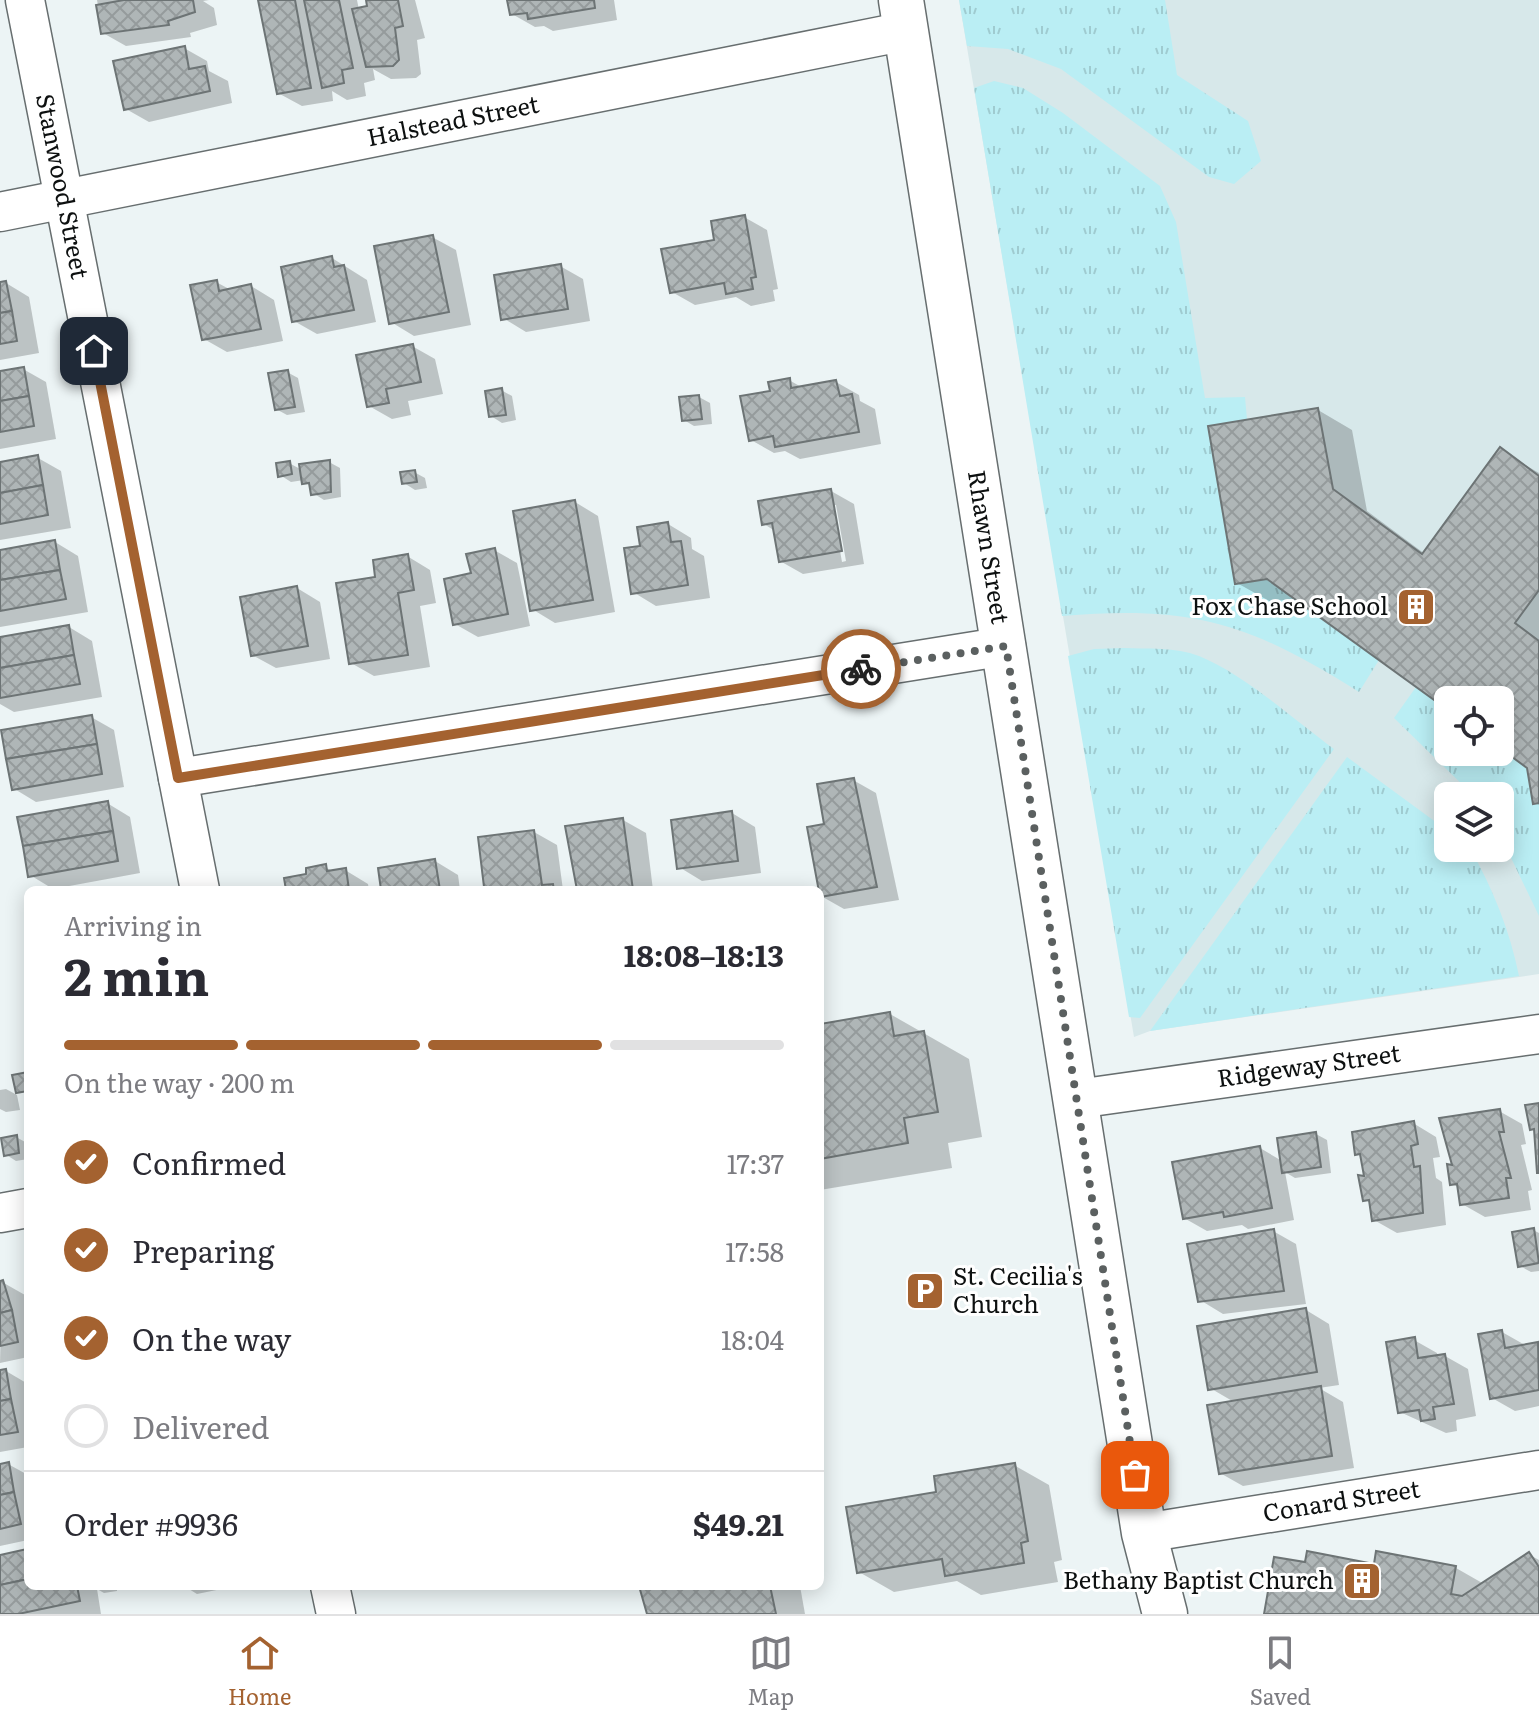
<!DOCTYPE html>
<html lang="en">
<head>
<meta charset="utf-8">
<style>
  :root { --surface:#fff; --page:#f7f7f7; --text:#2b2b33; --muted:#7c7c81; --line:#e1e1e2; --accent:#a46230 }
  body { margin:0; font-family:Literata,serif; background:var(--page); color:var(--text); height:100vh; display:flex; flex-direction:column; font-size:30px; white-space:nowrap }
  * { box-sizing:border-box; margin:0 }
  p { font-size:26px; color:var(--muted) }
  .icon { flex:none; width:44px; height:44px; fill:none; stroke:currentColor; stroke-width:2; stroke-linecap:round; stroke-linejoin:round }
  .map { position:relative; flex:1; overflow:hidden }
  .drawer { position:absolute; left:24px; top:886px; width:800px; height:704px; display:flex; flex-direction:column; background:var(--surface); border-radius:12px; box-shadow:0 4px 20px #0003 }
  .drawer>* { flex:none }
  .buttons { position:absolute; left:1434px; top:686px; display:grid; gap:16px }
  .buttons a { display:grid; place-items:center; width:80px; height:80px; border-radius:12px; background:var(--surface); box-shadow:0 4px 20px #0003; font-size:40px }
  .pin { position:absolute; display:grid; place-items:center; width:68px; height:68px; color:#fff; margin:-34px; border-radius:16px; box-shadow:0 4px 12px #0006 }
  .courier { position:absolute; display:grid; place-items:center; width:80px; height:80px; margin:-40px; border:6px solid #a46230; border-radius:50%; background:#fff; color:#222; box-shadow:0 2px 10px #0007 }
  .head em { font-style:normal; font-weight:700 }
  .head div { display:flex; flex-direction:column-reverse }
  .head { display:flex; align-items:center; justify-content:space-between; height:136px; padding:0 40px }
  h1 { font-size:52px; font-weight:700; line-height:60px }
  .bar { display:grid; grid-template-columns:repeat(4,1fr); gap:12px 8px; align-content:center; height:96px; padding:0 40px }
  .bar i { height:10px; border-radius:6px; background:var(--line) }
  .bar .selected { background:var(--accent) }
  .bar p { grid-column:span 4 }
  .line { display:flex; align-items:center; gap:20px; padding:0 40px; border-top:2px solid var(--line) }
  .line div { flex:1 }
  ol { padding:0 40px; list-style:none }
  li { display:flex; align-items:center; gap:24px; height:88px }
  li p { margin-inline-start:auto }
  li .icon { padding:8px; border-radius:50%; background:var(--accent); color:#fff; stroke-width:4 }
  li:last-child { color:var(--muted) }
  li i { width:44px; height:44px; border:4px solid var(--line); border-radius:50% }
  .tab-bar { display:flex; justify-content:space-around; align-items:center; height:112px; border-top:2px solid var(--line); background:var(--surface); font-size:22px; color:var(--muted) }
  .tab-bar a { display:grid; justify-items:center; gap:4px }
  .tab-bar .selected { color:var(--accent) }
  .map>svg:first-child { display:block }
  .built { fill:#d7e8ea; fill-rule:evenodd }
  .grass { fill:url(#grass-tufts) }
  .shadow { fill:#0003; fill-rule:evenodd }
  .building { fill:url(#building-cross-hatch); stroke:#6d7475; stroke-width:2 }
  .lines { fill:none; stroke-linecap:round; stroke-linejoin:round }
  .minor-casing { stroke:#676e6f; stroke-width:41 }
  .major-casing { stroke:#676e6f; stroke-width:47 }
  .minor { stroke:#fff; stroke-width:38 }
  .major { stroke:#fff; stroke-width:44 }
  .done { stroke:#5b6060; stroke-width:8; stroke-dasharray:0 14.4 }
  .route { stroke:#a46230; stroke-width:10 }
  .labels { text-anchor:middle; stroke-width:6; stroke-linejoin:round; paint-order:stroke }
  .street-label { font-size:24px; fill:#0d1010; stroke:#fff }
  .poi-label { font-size:24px; fill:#0d1010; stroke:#fff; text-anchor:end }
</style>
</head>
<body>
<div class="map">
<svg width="1539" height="1614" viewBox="0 0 1539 1614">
  <defs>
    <pattern id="grass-tufts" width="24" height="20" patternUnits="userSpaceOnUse" patternTransform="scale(2)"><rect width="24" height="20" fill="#baeef4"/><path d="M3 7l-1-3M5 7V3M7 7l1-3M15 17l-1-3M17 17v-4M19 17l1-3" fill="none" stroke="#9fcbd0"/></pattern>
    <pattern id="building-cross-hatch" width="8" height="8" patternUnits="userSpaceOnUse" patternTransform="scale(2)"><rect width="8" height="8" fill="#afb6b7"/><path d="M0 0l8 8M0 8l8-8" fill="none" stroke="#959b9c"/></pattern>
  </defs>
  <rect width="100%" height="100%" fill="#ecf4f5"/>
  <path class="built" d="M 959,0 L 1539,0 L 1539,974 L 1150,1031 L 1134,1037 ZM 1448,700 L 1500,700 L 1500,752 L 1448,752 ZM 1448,796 L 1500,796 L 1500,848 L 1448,848 Z"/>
  <g class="grass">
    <polygon points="959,0 1165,0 1177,75 1248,121 1261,161 1234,184 1209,177 1061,69 1008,49 967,46"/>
    <path d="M 994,81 L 1023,88 L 1063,113 L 1160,186 L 1176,222 L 1205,398 L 1245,397 L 1247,419 L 1208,427 L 1235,583 L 1267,579 L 1379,660 L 1359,692 C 1249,623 1193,605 1062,616 L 974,88 Z"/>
    <path d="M 1124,648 C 1148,649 1175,647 1199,656 C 1244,674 1294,720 1334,749 L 1140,1018 L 1129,1017 L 1068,656 L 1094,649 Z"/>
    <polygon points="1416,687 1448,710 1448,752 1500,752 1500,748 1527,768 1533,804 1539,803 1539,916 1500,835 1500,796 1474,796 1394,718"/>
    <path d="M 1347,757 L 1448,831 L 1448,848 L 1470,848 C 1493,889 1510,931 1519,976 L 1150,1031 Z"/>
  </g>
  <g class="shadow">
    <polygon points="97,0 209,0 203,1 214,8 217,25 190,33 191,37 126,46 103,33"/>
    <polygon points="260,0 357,0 359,10 369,7 368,0 415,0 425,38 417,40 421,74 416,78 391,79 373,69 375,80 364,83 366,96 347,100 332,91 333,101 302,106 278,93"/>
    <polygon points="509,0 614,0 617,20 553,31 544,26 535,27 512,14"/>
    <polygon points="184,48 207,61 209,71 228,81 232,103 149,122 126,109"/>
    <polygon points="744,217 767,230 778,289 773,290 775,301 751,306 736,297 695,305 672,292 716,241"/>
    <polygon points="432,237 456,250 471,325 414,336 391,322"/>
    <polygon points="332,258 367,280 376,322 317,334 294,321"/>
    <polygon points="560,266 583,279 590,321 526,332 503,318"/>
    <polygon points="216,282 231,290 251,286 274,300 283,341 227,352 204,339"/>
    <polygon points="6,283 29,297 39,353 0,360 0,284"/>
    <polygon points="412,346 435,359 443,394 408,401 411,415 392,419 369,406"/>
    <polygon points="23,369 46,382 56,439 0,449 0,373"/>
    <polygon points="287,372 298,378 305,412 287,415 276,409"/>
    <polygon points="789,380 803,388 836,382 859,395 860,401 875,409 881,444 800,459 785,451 774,453 751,440 772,393"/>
    <polygon points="501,390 512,396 516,420 502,423 491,416"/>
    <polygon points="699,397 710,403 712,424 694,426 684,420"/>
    <polygon points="1318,410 1352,430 1367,511 1425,554 1500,450 1539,473 1539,805 1535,803 1529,767 1500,746 1500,700 1448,700 1448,708 1297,598 1271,602 1237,583"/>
    <polygon points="38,458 61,471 71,528 0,540 0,464"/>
    <polygon points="329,462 340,468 341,497 324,500 313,493 312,487 304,480 291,482 280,475 289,463 302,470"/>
    <polygon points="414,472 425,478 427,488 415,490 404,483"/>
    <path d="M 831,491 L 854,504 L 864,564 L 803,574 L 780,561 L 775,531 L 764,524 ZM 832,505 L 836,505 L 846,561 L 842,562 Z"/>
    <polygon points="575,502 598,516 615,612 555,623 532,609"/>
    <polygon points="668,524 691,538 692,549 704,556 710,598 656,606 633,592 642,547"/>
    <polygon points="55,542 78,556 88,612 0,627 0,552"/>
    <polygon points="494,550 517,563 530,626 478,637 455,624 473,575"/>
    <polygon points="407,556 430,570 436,603 420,606 430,667 374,676 351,663 378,578"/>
    <polygon points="297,588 320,602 330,659 276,668 252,655"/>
    <polygon points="69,627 92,641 102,697 14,712 0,704 0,639"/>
    <polygon points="91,717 114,730 124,787 36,802 13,788"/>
    <polygon points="853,780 876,793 899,900 844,909 821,896 826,826"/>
    <polygon points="107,803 130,817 140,873 53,889 30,875"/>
    <polygon points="732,813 755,827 761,873 702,881 679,867"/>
    <polygon points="623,820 646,833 653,890 578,890"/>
    <polygon points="534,832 557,845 563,890 471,890 487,888"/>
    <polygon points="435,861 458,875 460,890 383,890"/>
    <polygon points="325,867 334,872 345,870 368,884 369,890 289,890"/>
    <polygon points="890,1014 969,1059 982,1137 948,1143 952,1168 820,1190 820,1026"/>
    <polygon points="6,1089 17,1095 20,1110 6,1112 0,1109 0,1090"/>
    <polygon points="1499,1111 1522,1124 1526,1144 1521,1145 1532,1190 1528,1191 1531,1210 1485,1217 1462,1204 1460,1188 1452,1184 1454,1167"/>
    <polygon points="1413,1123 1436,1137 1440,1157 1433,1158 1436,1178 1442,1182 1446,1225 1397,1233 1374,1220 1371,1203 1365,1200 1363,1157 1357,1154"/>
    <polygon points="1316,1134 1327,1140 1331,1173 1295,1178 1285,1172 1294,1220 1248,1229 1242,1225 1207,1231 1184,1218 1260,1148 1282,1161"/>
    <polygon points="16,1137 27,1143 28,1159 16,1161 5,1154"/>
    <polygon points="1533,1230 1539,1233 1539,1271 1531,1272 1520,1266"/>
    <polygon points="1273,1231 1296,1244 1306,1304 1223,1314 1200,1300"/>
    <polygon points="2,1282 25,1295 28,1357 0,1363"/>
    <polygon points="1306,1310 1329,1324 1339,1385 1319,1388 1343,1402 1354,1468 1243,1486 1220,1473 1234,1402 1210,1388"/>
    <polygon points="1502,1332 1525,1345 1539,1345 1539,1406 1515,1411 1492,1398"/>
    <polygon points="1414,1340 1437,1353 1438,1357 1445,1356 1468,1369 1476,1416 1456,1420 1457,1431 1446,1433 1400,1412"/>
    <polygon points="6,1371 28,1384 28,1447 0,1452 0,1372"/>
    <polygon points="8,1464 28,1475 28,1540 0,1546 0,1466"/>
    <polygon points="1014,1465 1049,1485 1062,1560 1054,1562 1058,1582 981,1595 957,1581 894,1592 859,1572 939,1494"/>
    <polygon points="27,1551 28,1586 117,1586 117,1591 104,1593 97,1589 101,1614 0,1614 0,1557"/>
    <polygon points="1378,1554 1456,1568 1484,1584 1530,1555 1539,1560 1539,1614 1266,1614 1306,1565 1375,1566"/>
    <polygon points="184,1586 236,1586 197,1594"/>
    <polygon points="643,1586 800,1586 805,1614 649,1614"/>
  </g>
  <g class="building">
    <polygon points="124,0 193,0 195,12 168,21 169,25 101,34 96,5"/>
    <polygon points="258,0 295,0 311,88 277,94"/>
    <polygon points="304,0 339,0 353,68 342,70 344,83 322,88"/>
    <polygon points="366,0 398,0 403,26 395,28 399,60 393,66 366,67 352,9 367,6"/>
    <polygon points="507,0 594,0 595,8 528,19 527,13 510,15"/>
    <polygon points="185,46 189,69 205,66 210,91 124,110 113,61"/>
    <polygon points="745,215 756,277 751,278 753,289 726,294 724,283 670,293 661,249 714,240 711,221"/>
    <polygon points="433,235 449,312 389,324 374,246"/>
    <polygon points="332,256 334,267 344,265 354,310 292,322 281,267"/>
    <polygon points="561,264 568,309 501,320 494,275"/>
    <polygon points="217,280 219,291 251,284 261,329 202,340 190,285"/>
    <polygon points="6,281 12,311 0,313 0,282"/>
    <polygon points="12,311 17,341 0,344 0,313"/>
    <polygon points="413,344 421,382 386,389 389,403 367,407 356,355"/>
    <polygon points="24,367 29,396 0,401 0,371"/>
    <polygon points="288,370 295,407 275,410 268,373"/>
    <polygon points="790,378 791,388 836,380 840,396 852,394 859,432 775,447 773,436 749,441 740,396 770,391 768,382"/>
    <polygon points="502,388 506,415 489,417 485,391"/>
    <polygon points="699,395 702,419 682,421 679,397"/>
    <polygon points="29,396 34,426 0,432 0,401"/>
    <polygon points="1318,408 1333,489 1422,554 1500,447 1539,476 1539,590 1515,623 1539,641 1539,803 1533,804 1527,768 1500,748 1500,700 1448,700 1448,710 1267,579 1235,584 1208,426"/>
    <polygon points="38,455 43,485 0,493 0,462"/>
    <polygon points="330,460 331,492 311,495 309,483 302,484 299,464"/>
    <polygon points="290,461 292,474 278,477 276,463"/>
    <polygon points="415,470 417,482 402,484 400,472"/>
    <polygon points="43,485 48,515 0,524 0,493"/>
    <polygon points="831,489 842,551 779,562 772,523 762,525 758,501"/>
    <polygon points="575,500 593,600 530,611 513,511"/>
    <polygon points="668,522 671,542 681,541 688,585 631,594 624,548 640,546 637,527"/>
    <polygon points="55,540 60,570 0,580 0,550"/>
    <polygon points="495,548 508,614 453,625 444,579 471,573 466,554"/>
    <polygon points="408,554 414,590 398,593 408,655 349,664 336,583 375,577 373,560"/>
    <polygon points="60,570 66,599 0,611 0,580"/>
    <polygon points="297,586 308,646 251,656 240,597"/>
    <polygon points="69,625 74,655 0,668 0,637"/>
    <polygon points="74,655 80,684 0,698 0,668"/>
    <polygon points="92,715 97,744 6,759 1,730"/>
    <polygon points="97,744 102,774 12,790 6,759"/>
    <polygon points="854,778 877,887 820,897 807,827 824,824 817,784"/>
    <polygon points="108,801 113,831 23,846 17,817"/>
    <polygon points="732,811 738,861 677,869 671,820"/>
    <polygon points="623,818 633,890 577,890 565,826"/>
    <polygon points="534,830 542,885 553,884 554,890 466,890 484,887 478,837"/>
    <polygon points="113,831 118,861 28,877 23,846"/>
    <polygon points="435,859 440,890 381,890 378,868"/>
    <polygon points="326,864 327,871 346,868 349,890 286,890 284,878 306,874 306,868"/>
    <polygon points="890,1012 894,1036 924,1031 938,1112 904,1118 908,1143 820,1159 820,1024"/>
    <polygon points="28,1072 28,1091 16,1093 12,1075"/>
    <polygon points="1539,1103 1539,1173 1537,1173 1534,1129 1530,1130 1525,1105"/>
    <polygon points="1500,1109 1504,1132 1499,1132 1511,1178 1506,1178 1509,1198 1460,1205 1457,1184 1450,1185 1447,1164 1452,1165 1439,1118"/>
    <polygon points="1414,1121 1418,1144 1411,1146 1414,1167 1420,1166 1423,1213 1372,1221 1369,1200 1363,1201 1358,1175 1364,1176 1360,1154 1355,1155 1352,1132"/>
    <polygon points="1316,1132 1321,1167 1282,1173 1277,1138"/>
    <polygon points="17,1135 19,1153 4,1156 1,1138"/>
    <polygon points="1260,1146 1272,1208 1224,1217 1223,1212 1183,1219 1172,1162"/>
    <polygon points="1534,1228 1539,1263 1518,1267 1512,1232"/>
    <polygon points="1274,1229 1284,1291 1198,1302 1187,1244"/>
    <polygon points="3,1280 12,1310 0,1313 0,1281"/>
    <polygon points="1306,1308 1317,1372 1208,1390 1197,1326"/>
    <polygon points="12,1310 18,1342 0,1346 0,1313"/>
    <polygon points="1502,1330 1505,1348 1538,1342 1539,1390 1490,1399 1478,1334"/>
    <polygon points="1415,1337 1418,1358 1445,1354 1454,1404 1433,1407 1435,1419 1421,1421 1419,1410 1398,1413 1386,1342"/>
    <polygon points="6,1369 11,1399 0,1401 0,1370"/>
    <polygon points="1321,1386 1332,1456 1219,1474 1207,1405"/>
    <polygon points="11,1399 18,1432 0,1435 0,1401"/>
    <polygon points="9,1462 14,1492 0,1495 0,1464"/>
    <polygon points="1015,1463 1028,1541 1021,1543 1024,1563 945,1576 942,1559 857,1573 846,1507 936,1492 934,1476"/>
    <polygon points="14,1492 21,1524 0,1529 0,1495"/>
    <polygon points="27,1549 28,1579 0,1585 0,1555"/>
    <polygon points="1307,1551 1374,1564 1376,1551 1456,1566 1451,1594 1462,1596 1529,1552 1539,1567 1539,1614 1264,1614 1274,1557 1305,1562"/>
    <polygon points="28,1579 28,1586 77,1586 80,1601 18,1614 0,1614 0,1585"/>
    <polygon points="639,1586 770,1586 776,1614 647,1614"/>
  </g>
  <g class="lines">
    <defs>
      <g id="minor">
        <path id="s1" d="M 25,0 L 200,890"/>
        <path id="s2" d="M 0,212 L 906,31"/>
        <polyline points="178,778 1006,646"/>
        <path id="s3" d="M 1077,1099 L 1539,1034"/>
        <polyline points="0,1213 28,1208"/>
        <path id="s4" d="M 1144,1533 L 1539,1470"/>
        <polyline points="330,1586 336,1614"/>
      </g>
      <g id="major">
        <path id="s5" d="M 901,0 L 1144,1533 L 1165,1614"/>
      </g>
    </defs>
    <use href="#minor" class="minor-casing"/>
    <use href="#major" class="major-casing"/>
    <use href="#minor" class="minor"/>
    <use href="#major" class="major"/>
  </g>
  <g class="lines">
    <polyline class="done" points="861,669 1006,646 1135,1475"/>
    <polyline class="route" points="94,351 178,778 861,669"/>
  </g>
  <defs>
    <symbol id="building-square" viewBox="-11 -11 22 22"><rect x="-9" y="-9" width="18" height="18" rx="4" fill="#a46230" stroke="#fff"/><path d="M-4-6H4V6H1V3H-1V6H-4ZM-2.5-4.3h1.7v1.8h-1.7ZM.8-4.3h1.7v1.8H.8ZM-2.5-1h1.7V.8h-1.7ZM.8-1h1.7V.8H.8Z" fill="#fff"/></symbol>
    <symbol id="parking-square" viewBox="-11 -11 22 22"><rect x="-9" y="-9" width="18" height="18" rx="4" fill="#a46230" stroke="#fff"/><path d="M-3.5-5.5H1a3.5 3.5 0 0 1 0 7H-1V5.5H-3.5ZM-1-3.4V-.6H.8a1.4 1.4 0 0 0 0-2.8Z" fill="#fff"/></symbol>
  </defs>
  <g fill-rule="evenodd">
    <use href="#building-square" x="1394" y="585" width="44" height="44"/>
    <use href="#parking-square" x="903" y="1269" width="44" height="44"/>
    <use href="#building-square" x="1340" y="1559" width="44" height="44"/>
  </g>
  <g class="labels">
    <g class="street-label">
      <text dy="8" stroke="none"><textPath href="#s2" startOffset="462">Halstead Street</textPath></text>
      <text dy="8" stroke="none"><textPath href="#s1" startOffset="190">Stanwood Street</textPath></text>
      <text dy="8" stroke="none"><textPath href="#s5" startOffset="554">Rhawn Street</textPath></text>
      <text dy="8" stroke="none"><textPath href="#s3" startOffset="234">Ridgeway Street</textPath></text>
      <text dy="8" stroke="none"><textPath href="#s4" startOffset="200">Conard Street</textPath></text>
    </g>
    <g class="poi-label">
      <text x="1388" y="615">Fox Chase School</text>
      <text x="953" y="1285" text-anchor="start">St. Cecilia's<tspan x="953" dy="28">Church</tspan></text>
      <text x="1334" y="1589">Bethany Baptist Church</text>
    </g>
  </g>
</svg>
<div class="buttons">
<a><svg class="icon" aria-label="locate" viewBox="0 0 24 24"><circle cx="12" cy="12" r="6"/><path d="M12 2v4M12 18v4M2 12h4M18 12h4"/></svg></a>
<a><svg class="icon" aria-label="layers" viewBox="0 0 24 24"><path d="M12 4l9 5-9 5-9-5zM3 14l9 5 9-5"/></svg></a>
</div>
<div class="pin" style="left:1135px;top:1475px;background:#ea580c"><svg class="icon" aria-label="bag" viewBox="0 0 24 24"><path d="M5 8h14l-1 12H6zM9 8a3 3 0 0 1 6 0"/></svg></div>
<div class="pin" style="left:94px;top:351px;background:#1f2937"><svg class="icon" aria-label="home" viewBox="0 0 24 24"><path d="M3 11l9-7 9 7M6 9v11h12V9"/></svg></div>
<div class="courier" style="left:861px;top:669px"><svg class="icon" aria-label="bike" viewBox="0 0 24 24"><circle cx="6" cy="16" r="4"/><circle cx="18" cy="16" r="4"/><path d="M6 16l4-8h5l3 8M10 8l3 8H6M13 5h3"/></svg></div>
<section class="drawer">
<div class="head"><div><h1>2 min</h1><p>Arriving in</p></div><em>18:08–18:13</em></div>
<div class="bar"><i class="selected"></i><i class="selected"></i><i class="selected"></i><i></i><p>On the way · 200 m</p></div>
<ol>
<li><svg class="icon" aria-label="check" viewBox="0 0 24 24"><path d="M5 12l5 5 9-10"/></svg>Confirmed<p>17:37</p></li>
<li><svg class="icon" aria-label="check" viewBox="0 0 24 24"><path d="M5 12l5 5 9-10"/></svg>Preparing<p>17:58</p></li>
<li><svg class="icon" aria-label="check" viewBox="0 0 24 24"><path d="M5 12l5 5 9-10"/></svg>On the way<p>18:04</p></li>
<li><i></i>Delivered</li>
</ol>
<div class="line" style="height:104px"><div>Order #9936</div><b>$49.21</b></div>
</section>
</div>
<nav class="tab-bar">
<a class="selected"><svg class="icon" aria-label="home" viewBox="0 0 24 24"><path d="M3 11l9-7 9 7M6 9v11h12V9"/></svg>Home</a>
<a><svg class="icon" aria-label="map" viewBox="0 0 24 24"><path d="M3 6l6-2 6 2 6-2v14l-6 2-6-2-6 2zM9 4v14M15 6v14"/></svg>Map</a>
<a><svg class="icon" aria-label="saved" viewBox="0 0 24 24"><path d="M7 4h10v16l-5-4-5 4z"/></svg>Saved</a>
</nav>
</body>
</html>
